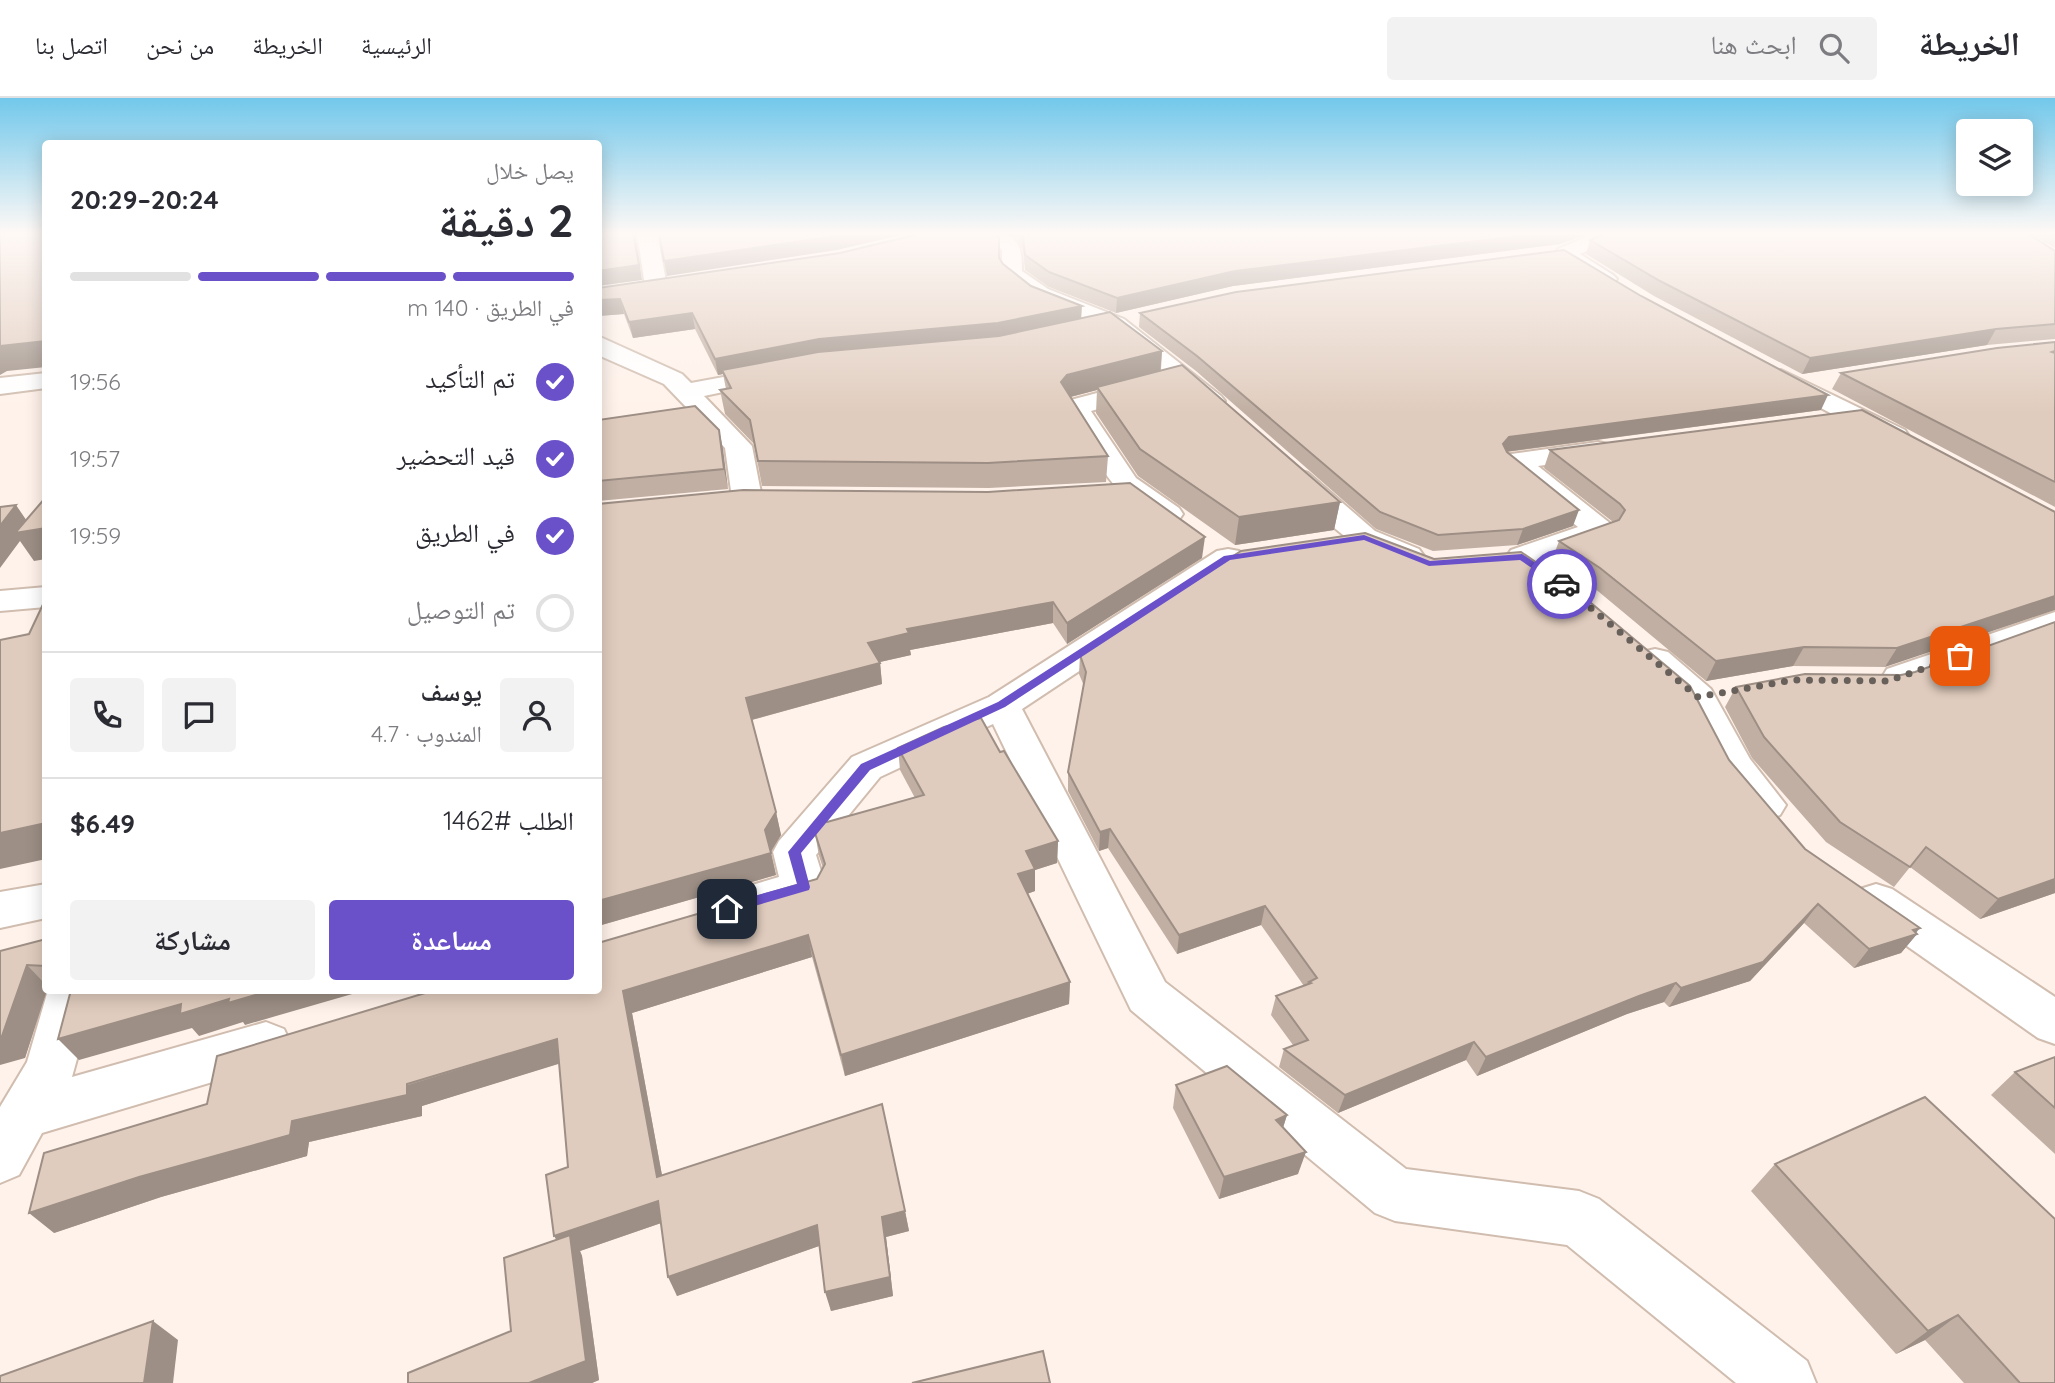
<!DOCTYPE html>
<html lang="ar">
<head>
<meta charset="utf-8">
<style>
  :root { --surface:#fff; --page:#f2f2f3; --text:#2b2b33; --muted:#7c7c81; --line:#e1e1e2; --accent:#6a51ca }
  body { margin:0; font-family:Quicksand,"Noto Naskh Arabic",sans-serif; background:var(--page); color:var(--text); direction:rtl; height:100vh; display:flex; flex-direction:column; font-size:26px; white-space:nowrap }
  * { box-sizing:border-box; margin:0 }
  p { font-size:23px; color:var(--muted) }
  .icon { flex:none; width:38px; height:38px; fill:none; stroke:currentColor; stroke-width:2; stroke-linecap:round; stroke-linejoin:round }
  .map { position:relative; flex:1; overflow:hidden; direction:ltr }
  .panel { position:absolute; left:42px; top:42px; width:560px; height:854px; display:flex; flex-direction:column; background:var(--surface); border-radius:7px; box-shadow:0 4px 18px #0003; direction:rtl }
  .panel>* { flex:none }
  .buttons { position:absolute; left:1956px; top:21px; display:grid; gap:14px }
  .buttons a { display:grid; place-items:center; width:77px; height:77px; border-radius:7px; background:var(--surface); box-shadow:0 4px 18px #0003; font-size:35px }
  .pin { position:absolute; display:grid; place-items:center; width:60px; height:60px; color:#fff; margin:-30px; border-radius:14px; box-shadow:0 4px 10px #0006 }
  .courier { position:absolute; display:grid; place-items:center; width:70px; height:70px; margin:-35px; border:5px solid #6a51ca; border-radius:50%; background:#fff; color:#222; box-shadow:0 2px 9px #0007 }
  .headline em { font-style:normal; font-weight:700 }
  .headline div { display:flex; flex-direction:column-reverse }
  .headline { display:flex; align-items:center; justify-content:space-between; height:119px; padding:0 28px }
  h1 { font-size:46px; font-weight:700; line-height:52px }
  .bar { display:grid; grid-template-columns:repeat(4,1fr); gap:10px 7px; align-content:center; height:84px; padding:0 28px }
  .bar i { height:9px; border-radius:5px; background:var(--line) }
  .bar .on { background:var(--accent) }
  .bar p { grid-column:span 4 }
  .line { display:flex; align-items:center; gap:18px; padding:0 28px; border-top:2px solid var(--line) }
  .line div { flex:1 }
  .round { display:grid; place-items:center; flex:none; width:74px; height:74px; border-radius:7px; background:var(--page) }
  ol { padding:0 28px; list-style:none }
  li { display:flex; align-items:center; gap:21px; height:77px }
  li p { margin-inline-start:auto }
  li .icon { padding:7px; border-radius:50%; background:var(--accent); color:#fff; stroke-width:4 }
  li:last-child { color:var(--muted) }
  li i { width:38px; height:38px; border:4px solid var(--line); border-radius:50% }
  .action { display:flex; gap:14px; margin-top:auto; padding:14px 28px }
  .action a { flex:1; height:80px; border-radius:7px; background:var(--accent); color:#fff; font-size:28px; font-weight:700; line-height:80px; text-align:center }
  .action a+a { background:var(--page); color:var(--text) }
  header { display:flex; align-items:center; gap:42px; box-sizing:border-box; height:98px; padding:0 35px; background:var(--surface); border-bottom:2px solid var(--line) }
  header strong { font-size:33px }
  nav { display:flex; gap:38px; margin-inline-start:auto; font-size:24px }
  .search { width:490px; height:63px; background:var(--page); display:flex; align-items:center; gap:18px; box-sizing:border-box; padding:0 24px; border-radius:7px; color:var(--muted); font-size:26px }
  .map>svg:first-child { display:block }
  .lines { fill:none; stroke-linecap:round; stroke-linejoin:round }
  .minor-casing { stroke:#d0bdaf; stroke-width:4 }
  .minor { fill:#fff; fill-rule:evenodd }
  .wall { fill:#c1afa3 }
  .shaded-wall { fill:#9d8f85 }
  .building { fill:#e0ccbe; stroke:#9d8f85; stroke-width:2 }
  .route { fill:#6a51ca }
  .done { stroke:#68605a; stroke-width:7; stroke-dasharray:0 12.6 }
</style>
</head>
<body>
<header>
<strong>الخريطة</strong>
<div class="search"><svg class="icon" aria-label="search" viewBox="0 0 24 24"><circle cx="10" cy="10" r="6"/><path d="M15 15l6 6"/></svg>ابحث هنا</div>
<nav><a>الرئيسية</a><a>الخريطة</a><a>من نحن</a><a>اتصل بنا</a></nav>
</header>
<div class="map">
<svg width="2055" height="1285" viewBox="0 0 2055 1285">
  <rect width="100%" height="100%" fill="#fff2ea"/>
  <g class="lines">
    <defs>
      <g id="minor">
        <polygon points="637,135 657,135 667,188 664,193 648,193 645,188"/>
        <path d="M 984,135 C 1016,135 1022,142 1022,173 L 1048,191 L 1124,221 L 1221,298 L 1225,303 L 1221,308 L 1212,311 L 1203,308 L 1108,231 L 1032,201 L 1005,179 L 1002,175 L 1002,152 Z"/>
        <polygon points="1583,135 1603,135 1608,141 1605,145 1580,156 1613,177 1617,181 1613,185 1599,185 1555,155 1558,151 1586,139"/>
        <polygon points="2003,135 2055,135 2055,144 2013,141"/>
        <polygon points="598,238 682,276 691,285 777,269 786,271 789,276 786,281 704,298 752,348 762,400 757,406 747,409 737,406 732,400 725,350 711,335 664,286 598,257"/>
        <polygon points="1781,272 1905,332 1909,338 1905,344 1895,346 1885,344 1772,284 1769,279 1772,274"/>
        <polygon points="46,275 46,290 0,296 0,280"/>
        <path d="M 1146,282 L 1155,285 L 1159,290 L 1155,295 L 1091,313 L 1136,380 L 1179,410 L 1183,416 L 1179,422 C 1131,434 1084,343 1063,309 L 1067,303 Z"/>
        <polygon points="1598,344 1608,346 1612,352 1608,358 1538,368 1611,426 1615,432 1611,438 1533,466 1522,468 1511,466 1506,459 1511,452 1578,429 1504,369 1500,363 1504,357"/>
        <path d="M 1298,372 L 1308,375 L 1375,433 L 1419,451 L 1424,458 L 1419,465 C 1374,476 1318,415 1288,387 L 1284,381 L 1288,375 Z"/>
        <polygon points="1228,451 1239,453 1244,460 1239,467 1022,611 1165,884 1406,1071 1579,1093 1599,1101 1807,1263 1816,1285 1736,1285 1567,1147 1395,1123 1375,1115 1131,912 993,626 880,679 816,757 826,789 820,801 758,819 742,814 736,802 742,790 779,779 773,754 779,743 852,659 989,599 1217,453"/>
        <polygon points="46,489 46,509 0,513 0,493"/>
        <polygon points="2055,514 2055,536 1900,590 1887,587 1882,579 1887,571"/>
        <polygon points="1655,551 1668,554 1711,591 1750,661 1786,707 1780,717 1766,722 1752,717 1720,679 1683,605 1637,562 1642,554"/>
        <polygon points="46,786 46,820 0,830 0,794"/>
        <polygon points="1876,786 1892,791 2055,899 2055,946 2038,940 1860,815 1854,803 1860,791"/>
        <polygon points="48,892 96,892 72,979 266,924 284,931 291,946 284,961 266,968 42,1035 19,1077 0,1085 0,1009 27,964"/>
      </g>
    </defs>
    <use href="#minor" class="minor-casing"/>
    <use href="#minor" class="minor"/>
  </g>
  <g class="wall">
    <polygon points="1006,135 1583,135 1582,138 1560,146 1233,188 1116,215 1049,189 1025,172 1023,153 1017,140"/>
    <polygon points="1605,135 2027,135 2055,153 2055,241 1987,247 1802,276 1654,198 1586,156 1590,142"/>
    <polygon points="2030,135 2055,135 2055,150"/>
    <polygon points="999,161 1003,166 1031,188 1081,220 1162,253 1161,272 1340,404 1334,432 1235,447 1138,378 1096,315 1097,292 1071,299 1108,358 1106,384 989,390 762,388 754,346 725,316 720,292 726,291 723,276 718,277 695,231 633,240 624,216 598,218 598,190"/>
    <polygon points="1140,215 1821,312 1507,354 1573,428 1517,447 1433,453 1376,431 1196,273 1139,229"/>
    <polygon points="2055,244 2055,409 1832,291 1841,275"/>
    <polygon points="598,322 719,332 728,391 598,403"/>
    <polygon points="1550,352 2055,414 1885,569 1793,568 1706,583 1593,489 1552,462 1559,443 1613,424 1544,370"/>
    <polygon points="598,406 1202,460 1067,546 1053,525 910,552 911,557 880,564 882,586 752,622 776,714 781,737 771,754 776,777 598,828"/>
    <polygon points="2055,524 2055,795 1980,821 1910,769 1894,789 1826,744 1752,660 1725,609 1736,589 1901,577 1915,574"/>
    <polygon points="1080,557 1729,662 1805,751 1917,836 1901,855 1854,870 1804,825 1750,883 1669,909 1664,904 1627,916 1477,978 1466,962 1338,1015 1279,969 1284,951 1293,947 1271,917 1276,898 1304,888 1261,827 1177,856 1108,750 1099,753 1068,693 1068,674 1084,588 1079,576"/>
    <polygon points="898,650 1000,654 1058,743 1057,765 1035,772 1035,793 1027,796 1070,884 1069,906 845,978 812,859 632,915 662,1077 905,1113 909,1133 886,1139 893,1198 831,1213 819,1148 677,1198 661,1125 580,1153 582,1158 599,1282 592,1285 408,1285 511,1233 556,1142 568,1069 560,965 422,1008 422,1018 309,1044 307,1058 161,1099 54,1135 207,1006 817,781 823,770 819,758 815,735 827,724 915,700 900,672"/>
    <polygon points="46,841 46,892 47,892 25,960 0,853"/>
    <polygon points="2055,959 2055,1056 1991,997 2015,974"/>
    <polygon points="1176,987 1287,1017 1283,1030 1298,1076 1219,1101 1173,1010"/>
    <polygon points="1775,1066 2055,1285 1964,1285 1925,1242 1896,1256 1751,1093"/>
  </g>
  <g class="shaded-wall">
    <polygon points="633,135 635,135 642,182 598,188 598,173"/>
    <polygon points="849,135 909,135 837,152 667,178 664,163"/>
    <polygon points="1543,135 1583,135 1582,138 1560,146 1233,188 1116,215 1117,200 1235,173"/>
    <polygon points="620,201 624,216 598,218 598,202"/>
    <polygon points="1082,208 1081,223 999,241 722,272 723,276 718,277 715,261 819,241"/>
    <polygon points="692,215 695,231 633,240 629,224"/>
    <polygon points="1996,231 1987,247 1802,276 1810,260"/>
    <polygon points="46,243 46,269 7,273 0,277 0,248"/>
    <polygon points="1162,253 1160,276 1097,289 1097,292 1066,300 1061,284 1067,277"/>
    <polygon points="1828,297 1821,312 1504,354 1503,346 1509,339"/>
    <polygon points="719,332 723,351 728,391 724,371"/>
    <polygon points="1340,404 1334,432 1235,447 1239,419"/>
    <polygon points="16,407 31,429 46,430 46,461 34,463 20,443 0,470 0,428"/>
    <polygon points="1579,412 1573,428 1517,447 1523,431"/>
    <polygon points="1205,439 1202,460 1067,546 1067,525"/>
    <polygon points="2055,498 2055,512 1885,569 1897,550"/>
    <polygon points="1053,504 1053,525 910,552 911,557 871,566 868,545 907,531"/>
    <polygon points="1804,549 1793,568 1706,583 1716,563"/>
    <polygon points="880,565 882,586 751,622 746,600"/>
    <polygon points="776,714 781,737 770,755 765,732"/>
    <polygon points="46,725 46,761 0,771 0,735"/>
    <polygon points="1110,731 1108,750 1099,753 1100,734"/>
    <polygon points="1058,743 1057,765 1035,772 1035,793 1018,799 1018,776 1026,753"/>
    <polygon points="771,755 776,777 598,828 598,803"/>
    <polygon points="2055,781 2055,795 1980,821 1998,801"/>
    <polygon points="1818,806 1804,825 1750,883 1669,909 1681,890"/>
    <polygon points="1265,808 1261,827 1177,856 1179,837"/>
    <polygon points="1920,830 1915,836 1917,836 1901,855 1854,870 1869,851"/>
    <polygon points="808,837 812,859 632,915 666,1099 657,1079 623,893"/>
    <polygon points="27,867 46,887 46,892 47,892 25,960 0,967 0,939"/>
    <polygon points="1070,884 1069,906 845,978 841,957"/>
    <polygon points="1676,885 1664,904 1627,916 1477,978 1486,959 1639,898"/>
    <polygon points="273,892 366,892 245,927 243,924 199,938 192,930 79,962 58,941 181,906 229,901"/>
    <polygon points="557,941 568,963 422,1008 422,1018 309,1044 307,1058 161,1099 54,1135 29,1115 292,1023"/>
    <polygon points="1474,944 1466,962 1338,1015 1345,997"/>
    <polygon points="1287,1017 1280,1039 1276,1022"/>
    <polygon points="1306,1054 1298,1076 1219,1101 1224,1079"/>
    <polygon points="658,1103 667,1123 580,1153 582,1158 599,1282 592,1285 529,1285 566,1158 554,1138"/>
    <polygon points="905,1113 909,1133 886,1139 893,1198 831,1213 825,1194 882,1119"/>
    <polygon points="817,1127 822,1147 677,1198 668,1179"/>
    <polygon points="1958,1217 1925,1242 1896,1256 1928,1233"/>
    <polygon points="153,1223 178,1242 173,1285 144,1285"/>
  </g>
  <g class="building">
    <polygon points="3,135 46,135 46,243 0,248 0,137"/>
    <polygon points="598,135 633,135 639,167 598,173"/>
    <polygon points="659,135 849,135 836,138 664,163"/>
    <polygon points="923,135 995,135 999,139 999,160 1003,166 1031,188 1082,208 998,225 819,241 715,261 692,215 629,224 620,201 598,202 598,190 840,155"/>
    <polygon points="1021,135 1543,135 1235,173 1117,200 1049,174 1025,157 1023,139"/>
    <polygon points="1607,135 2027,135 2055,153 2055,226 1996,231 1810,260 1660,183 1590,142"/>
    <polygon points="1564,152 1641,198 1828,297 1509,339 1503,346 1507,354 1579,412 1523,431 1438,437 1380,414 1197,258 1140,215 1236,194"/>
    <polygon points="1110,214 1162,253 1067,277 1061,284 1108,358 988,365 758,363 750,322 720,292 731,290 722,272 818,254 999,238"/>
    <polygon points="2055,244 2055,253 2052,254 2055,255 2055,384 1841,275 1997,250"/>
    <polygon points="1182,267 1340,404 1239,419 1140,351 1097,289"/>
    <polygon points="695,308 719,332 724,371 598,383 598,322"/>
    <polygon points="1862,312 2055,414 2055,498 1897,550 1804,549 1716,563 1600,470 1559,443 1619,422 1625,412 1620,406 1550,352"/>
    <polygon points="1130,385 1205,439 1067,525 1053,504 907,531 909,535 868,545 880,565 746,600 776,714 765,732 771,755 598,803 598,406 743,392 988,394"/>
    <polygon points="46,399 46,430 15,435"/>
    <polygon points="16,407 0,428 0,409"/>
    <polygon points="1365,435 1434,461 1521,454 1572,489 1690,588 1729,662 1805,751 1920,830 1913,832 1917,836 1869,851 1818,806 1763,864 1681,890 1676,885 1639,898 1486,959 1474,944 1345,997 1284,951 1308,942 1276,898 1311,885 1309,884 1317,880 1265,808 1179,837 1110,731 1100,734 1068,674 1086,574 1080,557 1241,453"/>
    <polygon points="46,500 46,725 0,735 0,542 29,536"/>
    <polygon points="2055,524 2055,781 1998,801 1926,749 1910,769 1840,724 1764,639 1736,589 1805,576 1901,577 1915,574"/>
    <polygon points="981,620 1000,654 1004,653 1058,743 1026,753 1035,771 1018,776 1070,884 841,957 808,837 623,893 657,1079 882,1006 905,1113 882,1119 890,1179 825,1194 817,1127 668,1179 658,1103 554,1138 546,1077 568,1069 557,941 407,986 407,997 292,1023 290,1037 139,1079 29,1115 44,1055 207,1006 217,958 435,892 598,892 598,845 817,781 825,766 815,735 826,722 827,724 924,697 898,650 944,629"/>
    <polygon points="46,841 46,868 27,867 2,938 0,939 0,853"/>
    <polygon points="71,892 273,892 228,905 229,901 180,916 181,906 58,941"/>
    <polygon points="2055,959 2055,1010 2015,974"/>
    <polygon points="1227,968 1287,1017 1276,1022 1306,1054 1224,1079 1176,987"/>
    <polygon points="1925,999 2055,1121 2055,1285 2020,1285 1958,1217 1928,1233 1775,1066"/>
    <polygon points="570,1137 586,1263 529,1285 408,1285 408,1275 511,1233 504,1160"/>
    <polygon points="153,1223 144,1285 0,1285 0,1278"/>
    <polygon points="1043,1253 1050,1285 912,1285"/>
  </g>
  <linearGradient id="sky" x2="0" y2="1"><stop stop-color="#72c8eb"/><stop offset="0.43" stop-color="#fff9f6"/><stop offset="1" stop-color="#fff9f6" stop-opacity="0"/></linearGradient>
  <rect width="2055" height="315" fill="url(#sky)"/>
  <polygon class="route" points="1364,437 1430,463 1522,456 1567,486 1558,488 1520,462 1429,468 1364,442 1230,462 1005,609 870,672 801,755 810,789 809,792 727,816 722,815 722,807 797,786 788,754 861,666 998,604 1224,458"/>
  <g class="lines">
    <polyline class="done" points="1562,486 1698,599 1793,582 1888,583 1960,558"/>
  </g>
</svg>
<div class="buttons">
<a><svg class="icon" aria-label="layers" viewBox="0 0 24 24"><path d="M12 4l9 5-9 5-9-5zM3 14l9 5 9-5"/></svg></a>
</div>
<div class="pin" style="left:1960px;top:558px;background:#ea580c"><svg class="icon" aria-label="bag" viewBox="0 0 24 24"><path d="M5 8h14l-1 12H6zM9 8a3 3 0 0 1 6 0"/></svg></div>
<div class="pin" style="left:727px;top:811px;background:#1f2937"><svg class="icon" aria-label="home" viewBox="0 0 24 24"><path d="M3 11l9-7 9 7M6 9v11h12V9"/></svg></div>
<div class="courier" style="left:1562px;top:486px"><svg class="icon" aria-label="car" viewBox="0 0 24 24"><path d="M5 17H2v-5l4-1 3-4h7l3 4 3 1v5h-3M9 17h6M6 11h13"/><circle cx="7" cy="17" r="2"/><circle cx="17" cy="17" r="2"/></svg></div>
<section class="panel">
<div class="headline"><div><h1>2 دقيقة</h1><p>يصل خلال</p></div><em>20:24–20:29</em></div>
<div class="bar"><i class="on"></i><i class="on"></i><i class="on"></i><i></i><p>في الطريق · 140 m</p></div>
<ol>
<li><svg class="icon" aria-label="check" viewBox="0 0 24 24"><path d="M5 12l5 5 9-10"/></svg>تم التأكيد<p>19:56</p></li>
<li><svg class="icon" aria-label="check" viewBox="0 0 24 24"><path d="M5 12l5 5 9-10"/></svg>قيد التحضير<p>19:57</p></li>
<li><svg class="icon" aria-label="check" viewBox="0 0 24 24"><path d="M5 12l5 5 9-10"/></svg>في الطريق<p>19:59</p></li>
<li><i></i>تم التوصيل</li>
</ol>
<div class="line" style="height:126px"><a class="round"><svg class="icon" aria-label="person" viewBox="0 0 24 24"><circle cx="12" cy="8" r="4"/><path d="M4 21q1-7 8-7t8 7"/></svg></a><div><b>يوسف</b><p>المندوب · 4.7</p></div><a class="round"><svg class="icon" aria-label="chat" viewBox="0 0 24 24"><path d="M4 5h16v11H9l-5 4z"/></svg></a><a class="round"><svg class="icon" aria-label="phone" viewBox="0 0 24 24"><path d="M5 4h4l2 5-3 2q2 4 5 5l2-3 5 2v4C11 20 4 13 5 4z"/></svg></a></div>
<div class="line" style="height:91px"><div>الطلب #1462</div><b>$6.49</b></div>
<div class="action"><a>مساعدة</a><a>مشاركة</a></div>
</section>
</div>
</body>
</html>
